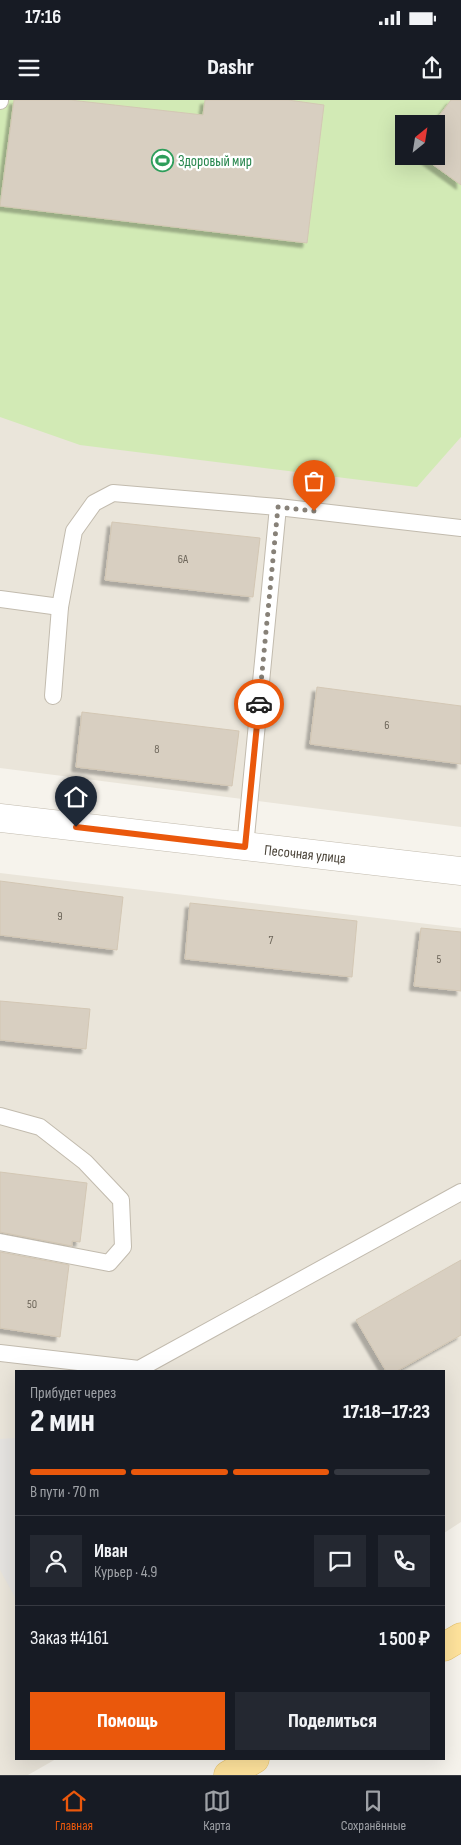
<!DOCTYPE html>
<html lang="ru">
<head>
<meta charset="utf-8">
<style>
  :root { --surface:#171b24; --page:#242831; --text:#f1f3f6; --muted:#9ea1a6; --line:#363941; --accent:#ea580c }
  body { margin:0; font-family:"Sofia Sans Condensed",sans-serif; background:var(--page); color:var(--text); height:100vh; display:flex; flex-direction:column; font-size:19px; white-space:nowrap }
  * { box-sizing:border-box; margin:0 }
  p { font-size:16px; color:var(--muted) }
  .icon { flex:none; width:28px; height:28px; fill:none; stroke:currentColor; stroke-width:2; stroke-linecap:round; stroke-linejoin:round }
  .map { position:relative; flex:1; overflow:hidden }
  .drawer { position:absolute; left:15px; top:1270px; width:430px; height:390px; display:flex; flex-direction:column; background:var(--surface); border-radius:0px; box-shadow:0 5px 20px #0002 }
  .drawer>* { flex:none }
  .needle { width:32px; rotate:30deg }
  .controls { position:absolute; left:395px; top:15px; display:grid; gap:10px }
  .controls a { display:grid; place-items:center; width:50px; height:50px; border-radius:0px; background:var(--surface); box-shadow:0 5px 20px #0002; font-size:25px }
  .pin { position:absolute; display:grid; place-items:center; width:42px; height:42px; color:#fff; margin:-51px -21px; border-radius:50% 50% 50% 0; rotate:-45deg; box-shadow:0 0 5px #0007 }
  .pin .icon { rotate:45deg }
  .courier { position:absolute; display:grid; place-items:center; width:50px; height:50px; margin:-25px; border:4px solid #ea580c; border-radius:50%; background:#fff; color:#222; box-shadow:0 1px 6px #0007 }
  .head em { font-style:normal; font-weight:800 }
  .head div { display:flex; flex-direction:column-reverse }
  .head { display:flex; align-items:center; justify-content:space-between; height:85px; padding:0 15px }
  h1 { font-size:32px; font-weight:800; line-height:38px }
  .bar { display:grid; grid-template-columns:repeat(4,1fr); gap:8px 5px; align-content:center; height:60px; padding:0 15px }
  .bar i { height:6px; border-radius:4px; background:var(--line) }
  .bar .active { background:var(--accent) }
  .bar p { grid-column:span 4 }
  .line { display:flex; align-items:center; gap:12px; padding:0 15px; border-top:1px solid var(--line) }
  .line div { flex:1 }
  .round { display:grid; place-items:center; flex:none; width:52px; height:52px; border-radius:0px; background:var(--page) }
  .primary-button { display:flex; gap:10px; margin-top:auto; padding:10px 15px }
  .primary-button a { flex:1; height:58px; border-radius:0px; background:var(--accent); color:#fff; font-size:20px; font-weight:800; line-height:58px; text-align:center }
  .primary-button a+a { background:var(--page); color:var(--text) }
  .status { display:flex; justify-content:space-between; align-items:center; height:35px; padding:0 25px; background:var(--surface); direction:ltr }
  .status svg { height:14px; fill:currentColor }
  header { display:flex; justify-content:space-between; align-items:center; height:65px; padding:0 15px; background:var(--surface); font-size:22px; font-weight:800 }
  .dock { display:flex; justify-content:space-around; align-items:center; height:70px; border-top:1px solid var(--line); background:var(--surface); font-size:14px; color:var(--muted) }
  .dock a { display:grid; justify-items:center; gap:2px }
  .dock .active { color:var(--accent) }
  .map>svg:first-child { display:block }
  .residential { fill:#eae5da; fill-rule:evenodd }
  .green { fill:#d2eab5; fill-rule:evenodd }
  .parking { fill:#e5e3e0 }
  .building { fill:#d8cfc1; stroke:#d3c7b4; filter:url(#shadow) }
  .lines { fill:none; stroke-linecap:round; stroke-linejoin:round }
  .service-casing { stroke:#c2bbae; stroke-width:18 }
  .minor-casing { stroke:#c2bbae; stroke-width:29 }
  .primary-casing { stroke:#e6c16a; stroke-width:29 }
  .service { stroke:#fff; stroke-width:16 }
  .minor { stroke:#fff; stroke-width:28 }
  .primary { stroke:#ffe39c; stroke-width:28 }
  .done { stroke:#878178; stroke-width:5; stroke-dasharray:0 9 }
  .route { stroke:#ea580c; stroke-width:6 }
  .labels { text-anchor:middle; stroke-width:4.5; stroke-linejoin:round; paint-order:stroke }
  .number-label { font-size:12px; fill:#6e675b }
  .leisure-label { font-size:15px; fill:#27864d; stroke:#fff; text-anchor:start }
  .street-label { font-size:15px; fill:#4b4439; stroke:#fff }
</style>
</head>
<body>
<div class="status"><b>17:16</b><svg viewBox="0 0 49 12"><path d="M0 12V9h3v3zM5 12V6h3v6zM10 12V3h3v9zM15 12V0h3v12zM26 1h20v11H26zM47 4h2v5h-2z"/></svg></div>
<header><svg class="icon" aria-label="menu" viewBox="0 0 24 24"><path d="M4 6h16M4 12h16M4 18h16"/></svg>Dashr<svg class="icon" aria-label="share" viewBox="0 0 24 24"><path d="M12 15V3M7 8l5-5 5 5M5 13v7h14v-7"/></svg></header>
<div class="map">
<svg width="461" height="1675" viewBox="0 0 461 1675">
  <defs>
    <filter id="shadow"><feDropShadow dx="-4.5" dy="4.5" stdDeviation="1" flood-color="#0004"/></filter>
  </defs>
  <rect width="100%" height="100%" fill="#f6f3ec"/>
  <g class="residential">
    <path d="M 0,0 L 461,0 L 461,727 L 0,668 ZM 404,24 L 436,24 L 436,56 L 404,56 Z"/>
    <polygon points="0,773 461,828 461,1422 444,1433 444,1271 16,1271 16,1659 56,1659 28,1675 0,1675"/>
  </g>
  <path class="green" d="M 0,0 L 461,0 L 461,337 L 417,387 L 80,345 L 0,317 ZM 404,24 L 436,24 L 436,56 L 404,56 Z"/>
  <polygon class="parking" points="16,1338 16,1499 0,1470 0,1339"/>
  <g class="building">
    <polygon points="14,0 70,0 203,15 205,0 288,0 324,5 307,143 0,106"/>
    <polygon points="451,0 461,0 461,85 421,56 436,56 436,24 433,24"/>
    <polygon points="112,422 260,438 253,497 105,480"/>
    <polygon points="317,587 461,606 461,664 310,644"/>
    <polygon points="82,612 239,631 232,686 76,667"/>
    <polygon points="0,781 123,797 117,850 0,835"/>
    <polygon points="190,803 357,821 352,877 185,859"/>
    <polygon points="421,828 461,832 461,891 414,886"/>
    <polygon points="0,901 90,909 86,949 0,940"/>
    <polygon points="0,1072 87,1083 80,1142 72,1141 72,1146 0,1132"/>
    <polygon points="0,1152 69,1165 60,1237 0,1228"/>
    <polygon points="461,1160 461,1235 397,1271 386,1271 356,1220"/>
  </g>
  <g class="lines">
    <defs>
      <g id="service">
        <polyline points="0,1 0,0"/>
        <polyline points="0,499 60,507 74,431 94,403 113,393 278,407 461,428"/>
        <polyline points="53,596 60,507"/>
        <polyline points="245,747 278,407"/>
        <polyline points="0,1016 40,1027 85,1062 121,1100 123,1147 109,1163 0,1142"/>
        <polyline points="0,1253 139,1269 461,1092"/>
      </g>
      <polyline id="minor" points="0,718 461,771"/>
      <g id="primary">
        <polyline points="444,1547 461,1537"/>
        <polyline points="228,1675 255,1659"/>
      </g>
    </defs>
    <use href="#service" class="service-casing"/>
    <use href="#minor" class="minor-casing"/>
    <use href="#primary" class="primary-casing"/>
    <use href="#service" class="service"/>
    <use href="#minor" class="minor"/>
    <use href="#primary" class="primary"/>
  </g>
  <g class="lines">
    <polyline class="done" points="259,604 278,407 314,411"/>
    <polyline class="route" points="76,727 245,747 259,604"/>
  </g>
  <defs>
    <symbol id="stadium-ring" viewBox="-11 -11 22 22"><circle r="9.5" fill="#fff" stroke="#2e9e5b" stroke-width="1.5"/><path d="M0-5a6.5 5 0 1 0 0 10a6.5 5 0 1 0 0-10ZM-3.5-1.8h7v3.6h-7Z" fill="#2e9e5b"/></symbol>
  </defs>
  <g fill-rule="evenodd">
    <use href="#stadium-ring" x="150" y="48" width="25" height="25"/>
  </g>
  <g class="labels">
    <g class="number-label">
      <text x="183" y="463">6А</text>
      <text x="387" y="629">6</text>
      <text x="157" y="653">8</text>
      <text x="60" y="820">9</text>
      <text x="271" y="844">7</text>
      <text x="439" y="863">5</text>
      <text x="32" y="1208">50</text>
    </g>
    <g class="leisure-label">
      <text x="178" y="66">Здоровый мир</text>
    </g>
    <g class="street-label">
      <text transform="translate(305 754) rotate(6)" y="5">Песочная улица</text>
    </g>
  </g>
</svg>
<div class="controls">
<a><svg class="needle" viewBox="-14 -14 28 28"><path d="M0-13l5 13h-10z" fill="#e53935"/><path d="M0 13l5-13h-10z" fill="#9ea1a6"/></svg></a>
</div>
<div class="pin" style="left:314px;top:411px;background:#ea580c"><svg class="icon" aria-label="bag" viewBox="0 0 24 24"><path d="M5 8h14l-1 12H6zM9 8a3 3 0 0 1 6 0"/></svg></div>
<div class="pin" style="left:76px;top:727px;background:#1f2937"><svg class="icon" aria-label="home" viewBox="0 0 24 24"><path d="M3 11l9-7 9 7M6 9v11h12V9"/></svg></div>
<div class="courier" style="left:259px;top:604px"><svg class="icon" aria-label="car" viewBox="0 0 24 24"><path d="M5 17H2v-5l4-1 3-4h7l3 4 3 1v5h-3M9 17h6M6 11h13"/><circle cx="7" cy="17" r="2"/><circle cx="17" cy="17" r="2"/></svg></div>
<section class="drawer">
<div class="head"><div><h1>2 мин</h1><p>Прибудет через</p></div><em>17:18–17:23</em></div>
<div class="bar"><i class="active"></i><i class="active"></i><i class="active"></i><i></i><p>В пути · 70 m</p></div>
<div class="line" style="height:90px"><a class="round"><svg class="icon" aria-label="person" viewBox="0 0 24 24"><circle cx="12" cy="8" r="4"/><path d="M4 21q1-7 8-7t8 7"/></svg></a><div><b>Иван</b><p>Курьер · 4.9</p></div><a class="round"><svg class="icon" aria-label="chat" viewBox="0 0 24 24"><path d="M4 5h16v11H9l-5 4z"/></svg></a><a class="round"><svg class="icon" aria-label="phone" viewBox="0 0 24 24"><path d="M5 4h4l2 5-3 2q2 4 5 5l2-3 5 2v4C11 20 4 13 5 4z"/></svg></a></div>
<div class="line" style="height:65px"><div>Заказ #4161</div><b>1 500 ₽</b></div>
<div class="primary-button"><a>Помощь</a><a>Поделиться</a></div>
</section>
</div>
<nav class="dock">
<a class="active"><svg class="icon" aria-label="home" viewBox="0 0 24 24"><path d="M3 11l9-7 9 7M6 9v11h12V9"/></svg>Главная</a>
<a><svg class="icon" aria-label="map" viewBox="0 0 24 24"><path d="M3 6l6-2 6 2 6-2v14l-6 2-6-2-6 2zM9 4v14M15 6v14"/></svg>Карта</a>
<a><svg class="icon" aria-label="saved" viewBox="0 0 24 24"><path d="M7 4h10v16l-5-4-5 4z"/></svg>Сохранённые</a>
</nav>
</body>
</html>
